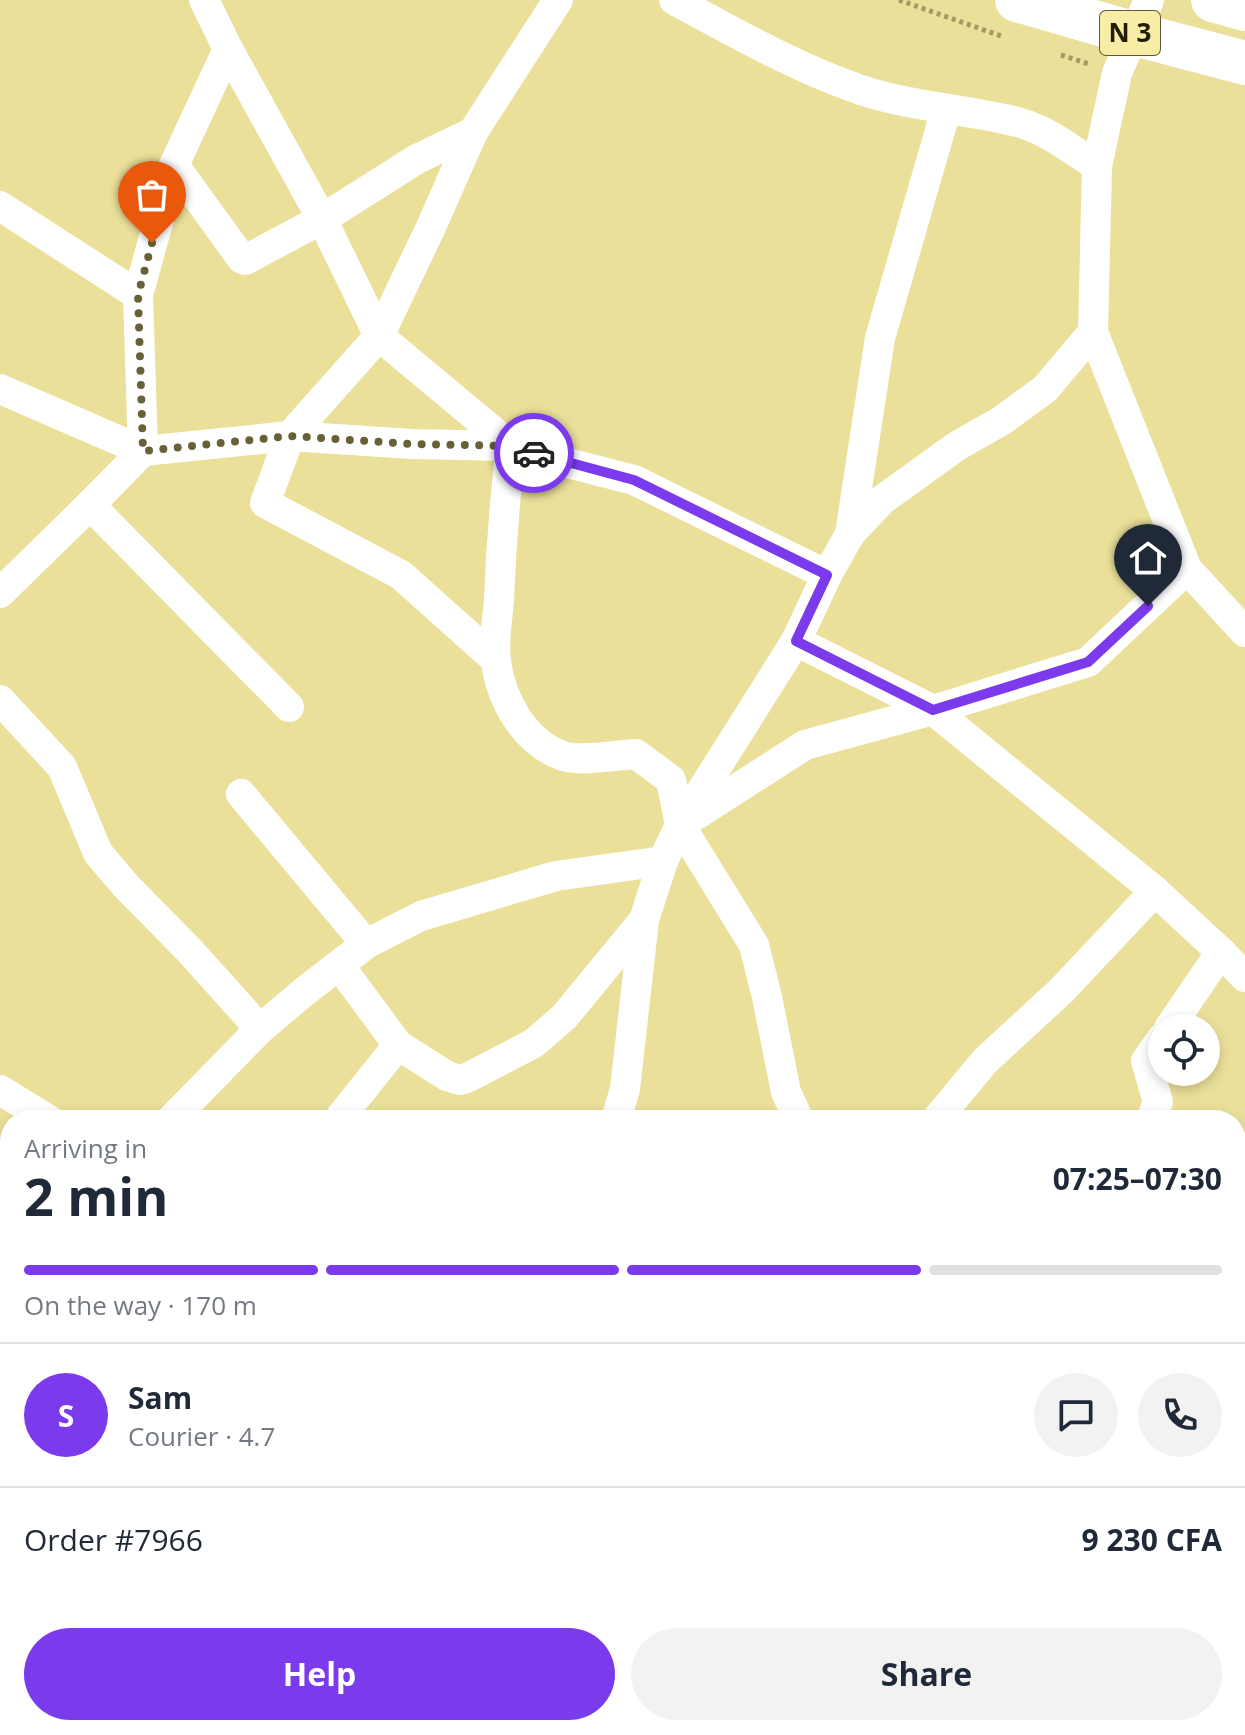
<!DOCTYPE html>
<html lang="en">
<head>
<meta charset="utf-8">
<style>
  :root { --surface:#fff; --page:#f2f2f3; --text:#1f2937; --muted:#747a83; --line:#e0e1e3; --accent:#7c3aed }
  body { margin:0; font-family:"Open Sans",sans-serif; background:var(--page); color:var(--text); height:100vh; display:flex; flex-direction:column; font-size:30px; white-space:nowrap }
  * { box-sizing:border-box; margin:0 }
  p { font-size:26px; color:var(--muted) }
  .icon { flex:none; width:44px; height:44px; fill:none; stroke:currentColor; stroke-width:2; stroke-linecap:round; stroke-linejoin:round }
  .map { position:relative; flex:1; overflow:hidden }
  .drawer { position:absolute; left:0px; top:1110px; width:1246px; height:626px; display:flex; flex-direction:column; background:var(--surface); border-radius:32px 32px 0 0; box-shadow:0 4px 12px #0003 }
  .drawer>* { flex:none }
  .fabs { position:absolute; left:1148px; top:1014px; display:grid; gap:16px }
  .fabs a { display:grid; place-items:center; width:72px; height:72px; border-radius:50%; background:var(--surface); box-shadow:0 4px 12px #0003; font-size:40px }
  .pin { position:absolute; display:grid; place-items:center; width:68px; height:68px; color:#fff; margin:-82px -34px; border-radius:50% 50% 50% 0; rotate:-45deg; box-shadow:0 0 8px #0007 }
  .pin .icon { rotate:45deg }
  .courier { position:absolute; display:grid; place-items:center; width:80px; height:80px; margin:-40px; border:6px solid #7c3aed; border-radius:50%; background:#fff; color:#222; box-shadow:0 2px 10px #0007 }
  .head em { font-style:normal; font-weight:700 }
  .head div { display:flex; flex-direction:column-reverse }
  .head { display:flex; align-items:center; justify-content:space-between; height:136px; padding:0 24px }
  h1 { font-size:52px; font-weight:700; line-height:60px }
  .bar { display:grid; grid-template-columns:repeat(4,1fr); gap:12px 8px; align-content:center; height:96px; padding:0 24px }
  .bar i { height:10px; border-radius:6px; background:var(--line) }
  .bar .current { background:var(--accent) }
  .bar p { grid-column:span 4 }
  .line { display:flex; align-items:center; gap:20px; padding:0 24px; border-top:2px solid var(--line) }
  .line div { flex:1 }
  .round { display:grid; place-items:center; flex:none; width:84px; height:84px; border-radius:42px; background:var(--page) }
  .primary-button { display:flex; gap:16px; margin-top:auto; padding:16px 24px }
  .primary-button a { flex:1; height:92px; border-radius:48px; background:var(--accent); color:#fff; font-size:32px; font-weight:700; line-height:92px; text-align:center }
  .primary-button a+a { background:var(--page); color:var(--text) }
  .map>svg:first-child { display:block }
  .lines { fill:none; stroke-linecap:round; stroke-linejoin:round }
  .path { stroke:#a29a63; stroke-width:5; stroke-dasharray:4 4; stroke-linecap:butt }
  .street { stroke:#fff; stroke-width:30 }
  .primary { stroke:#fff; stroke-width:44 }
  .done { stroke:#686137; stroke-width:8; stroke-dasharray:0 14.4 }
  .route { stroke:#7c3aed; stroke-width:10 }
  .labels { text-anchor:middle; stroke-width:8; stroke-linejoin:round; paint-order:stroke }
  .shield { fill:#f8eda6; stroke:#625b32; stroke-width:2 }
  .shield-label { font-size:26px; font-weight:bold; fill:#211d01 }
</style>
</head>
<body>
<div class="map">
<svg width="1245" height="1735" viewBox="0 0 1245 1735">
  <rect width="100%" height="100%" fill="#ebe09a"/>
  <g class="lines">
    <g class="path">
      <polyline points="899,0 1001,36"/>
      <polyline points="1061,55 1089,64"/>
    </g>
    <g class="street">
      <polyline points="204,0 228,49 322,219 379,336 511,446"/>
      <path d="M 674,0 C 734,32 796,68 861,90 C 912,107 966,109 1017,122 C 1046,129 1072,150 1097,166"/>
      <polyline points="1149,0 1117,73 1097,166 1093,332 1187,569 1245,632"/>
      <polyline points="174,165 242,259 245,260 322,219 417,159 473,132"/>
      <polyline points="0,206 138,295"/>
      <polyline points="0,389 143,451 290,436 412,444 511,446 556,460 634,480 827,575"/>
      <path d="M 511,446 C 505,497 501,548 499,599 C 498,619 493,641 496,661 C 501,700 524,742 563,756 C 580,762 618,755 636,754 L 671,780 L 680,825 L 754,945 L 767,997 L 786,1092 L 799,1120"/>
      <polyline points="90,505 289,707"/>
      <polyline points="850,534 880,338 946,110"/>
      <polyline points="0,593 90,505 143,451 138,295 174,165 228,49"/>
      <polyline points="796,641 933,710 1155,891 1221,952 1245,977"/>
      <polyline points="495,659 401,575 265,503 290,436 379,336 431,227 473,132 558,0"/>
      <polyline points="0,700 62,767 98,853 126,886 189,950 260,1029"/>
      <polyline points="241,794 366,944"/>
      <polyline points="688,820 805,745 933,710 1088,662 1187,569"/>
      <polyline points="339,965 398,1045 447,1076 460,1080 469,1077 534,1043 564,1017 644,920"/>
      <polyline points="1169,1028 1221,952"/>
      <polyline points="0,1090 49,1120"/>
      <polyline points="171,1120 260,1029 305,991 366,944 421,916 556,876 663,861"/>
      <polyline points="338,1120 398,1045"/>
      <polyline points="616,1120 625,1089 644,920 663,861 680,825 796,641 827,575 850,534 882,500 957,446 1001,421 1045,389 1093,332"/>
      <polyline points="936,1120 985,1061 1062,990 1155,891"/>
      <polyline points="1151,1120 1158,1102 1146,1061 1162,1038"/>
      <polyline points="0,1247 10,1242"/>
      <polyline points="1236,1368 1245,1346"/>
      <polyline points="0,1383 10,1376"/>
      <polyline points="0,1486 10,1497"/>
      <polyline points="0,1599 10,1601"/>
      <polyline points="304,1726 326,1735"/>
      <polyline points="409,1726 424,1735"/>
      <polyline points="819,1726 831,1735"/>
      <polyline points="97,1735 106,1726"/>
      <polyline points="193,1735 198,1726"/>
      <polyline points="971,1735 980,1726"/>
    </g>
    <g class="primary">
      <polyline points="1017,0 1135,34 1245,63"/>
      <polyline points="1213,0 1245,9"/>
    </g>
  </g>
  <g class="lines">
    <polyline class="done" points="152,243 138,295 143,451 290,436 412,444 511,446 534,453"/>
    <polyline class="route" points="534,453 634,480 827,575 796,641 933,710 1088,662 1148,606"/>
  </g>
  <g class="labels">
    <rect class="shield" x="1100" y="11" width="60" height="44" rx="6"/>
    <g class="shield-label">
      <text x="1130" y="42">N 3</text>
    </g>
  </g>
</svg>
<div class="fabs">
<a><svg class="icon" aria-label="locate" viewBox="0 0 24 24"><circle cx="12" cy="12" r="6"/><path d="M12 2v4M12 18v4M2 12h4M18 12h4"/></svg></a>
</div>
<div class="pin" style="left:152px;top:243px;background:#ea580c"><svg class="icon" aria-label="bag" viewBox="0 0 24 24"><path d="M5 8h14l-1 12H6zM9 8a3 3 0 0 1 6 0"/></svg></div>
<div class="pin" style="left:1148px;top:606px;background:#1f2937"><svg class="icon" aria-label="home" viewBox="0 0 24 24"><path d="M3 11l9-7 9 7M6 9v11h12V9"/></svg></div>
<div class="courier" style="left:534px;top:453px"><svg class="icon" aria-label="car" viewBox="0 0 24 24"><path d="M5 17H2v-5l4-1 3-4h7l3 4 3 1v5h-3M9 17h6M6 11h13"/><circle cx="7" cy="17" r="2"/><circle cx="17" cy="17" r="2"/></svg></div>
<section class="drawer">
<div class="head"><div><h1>2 min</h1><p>Arriving in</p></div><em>07:25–07:30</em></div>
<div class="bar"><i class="current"></i><i class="current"></i><i class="current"></i><i></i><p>On the way · 170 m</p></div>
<div class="line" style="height:144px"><b class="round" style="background:var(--accent);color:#fff">S</b><div><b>Sam</b><p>Courier · 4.7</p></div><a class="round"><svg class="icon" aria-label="chat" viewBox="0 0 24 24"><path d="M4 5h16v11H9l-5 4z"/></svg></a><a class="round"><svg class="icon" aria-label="phone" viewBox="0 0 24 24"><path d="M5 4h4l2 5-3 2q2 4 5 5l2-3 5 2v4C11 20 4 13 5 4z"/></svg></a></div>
<div class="line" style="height:104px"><div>Order #7966</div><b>9 230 CFA</b></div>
<div class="primary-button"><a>Help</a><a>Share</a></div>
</section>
</div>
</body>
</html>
